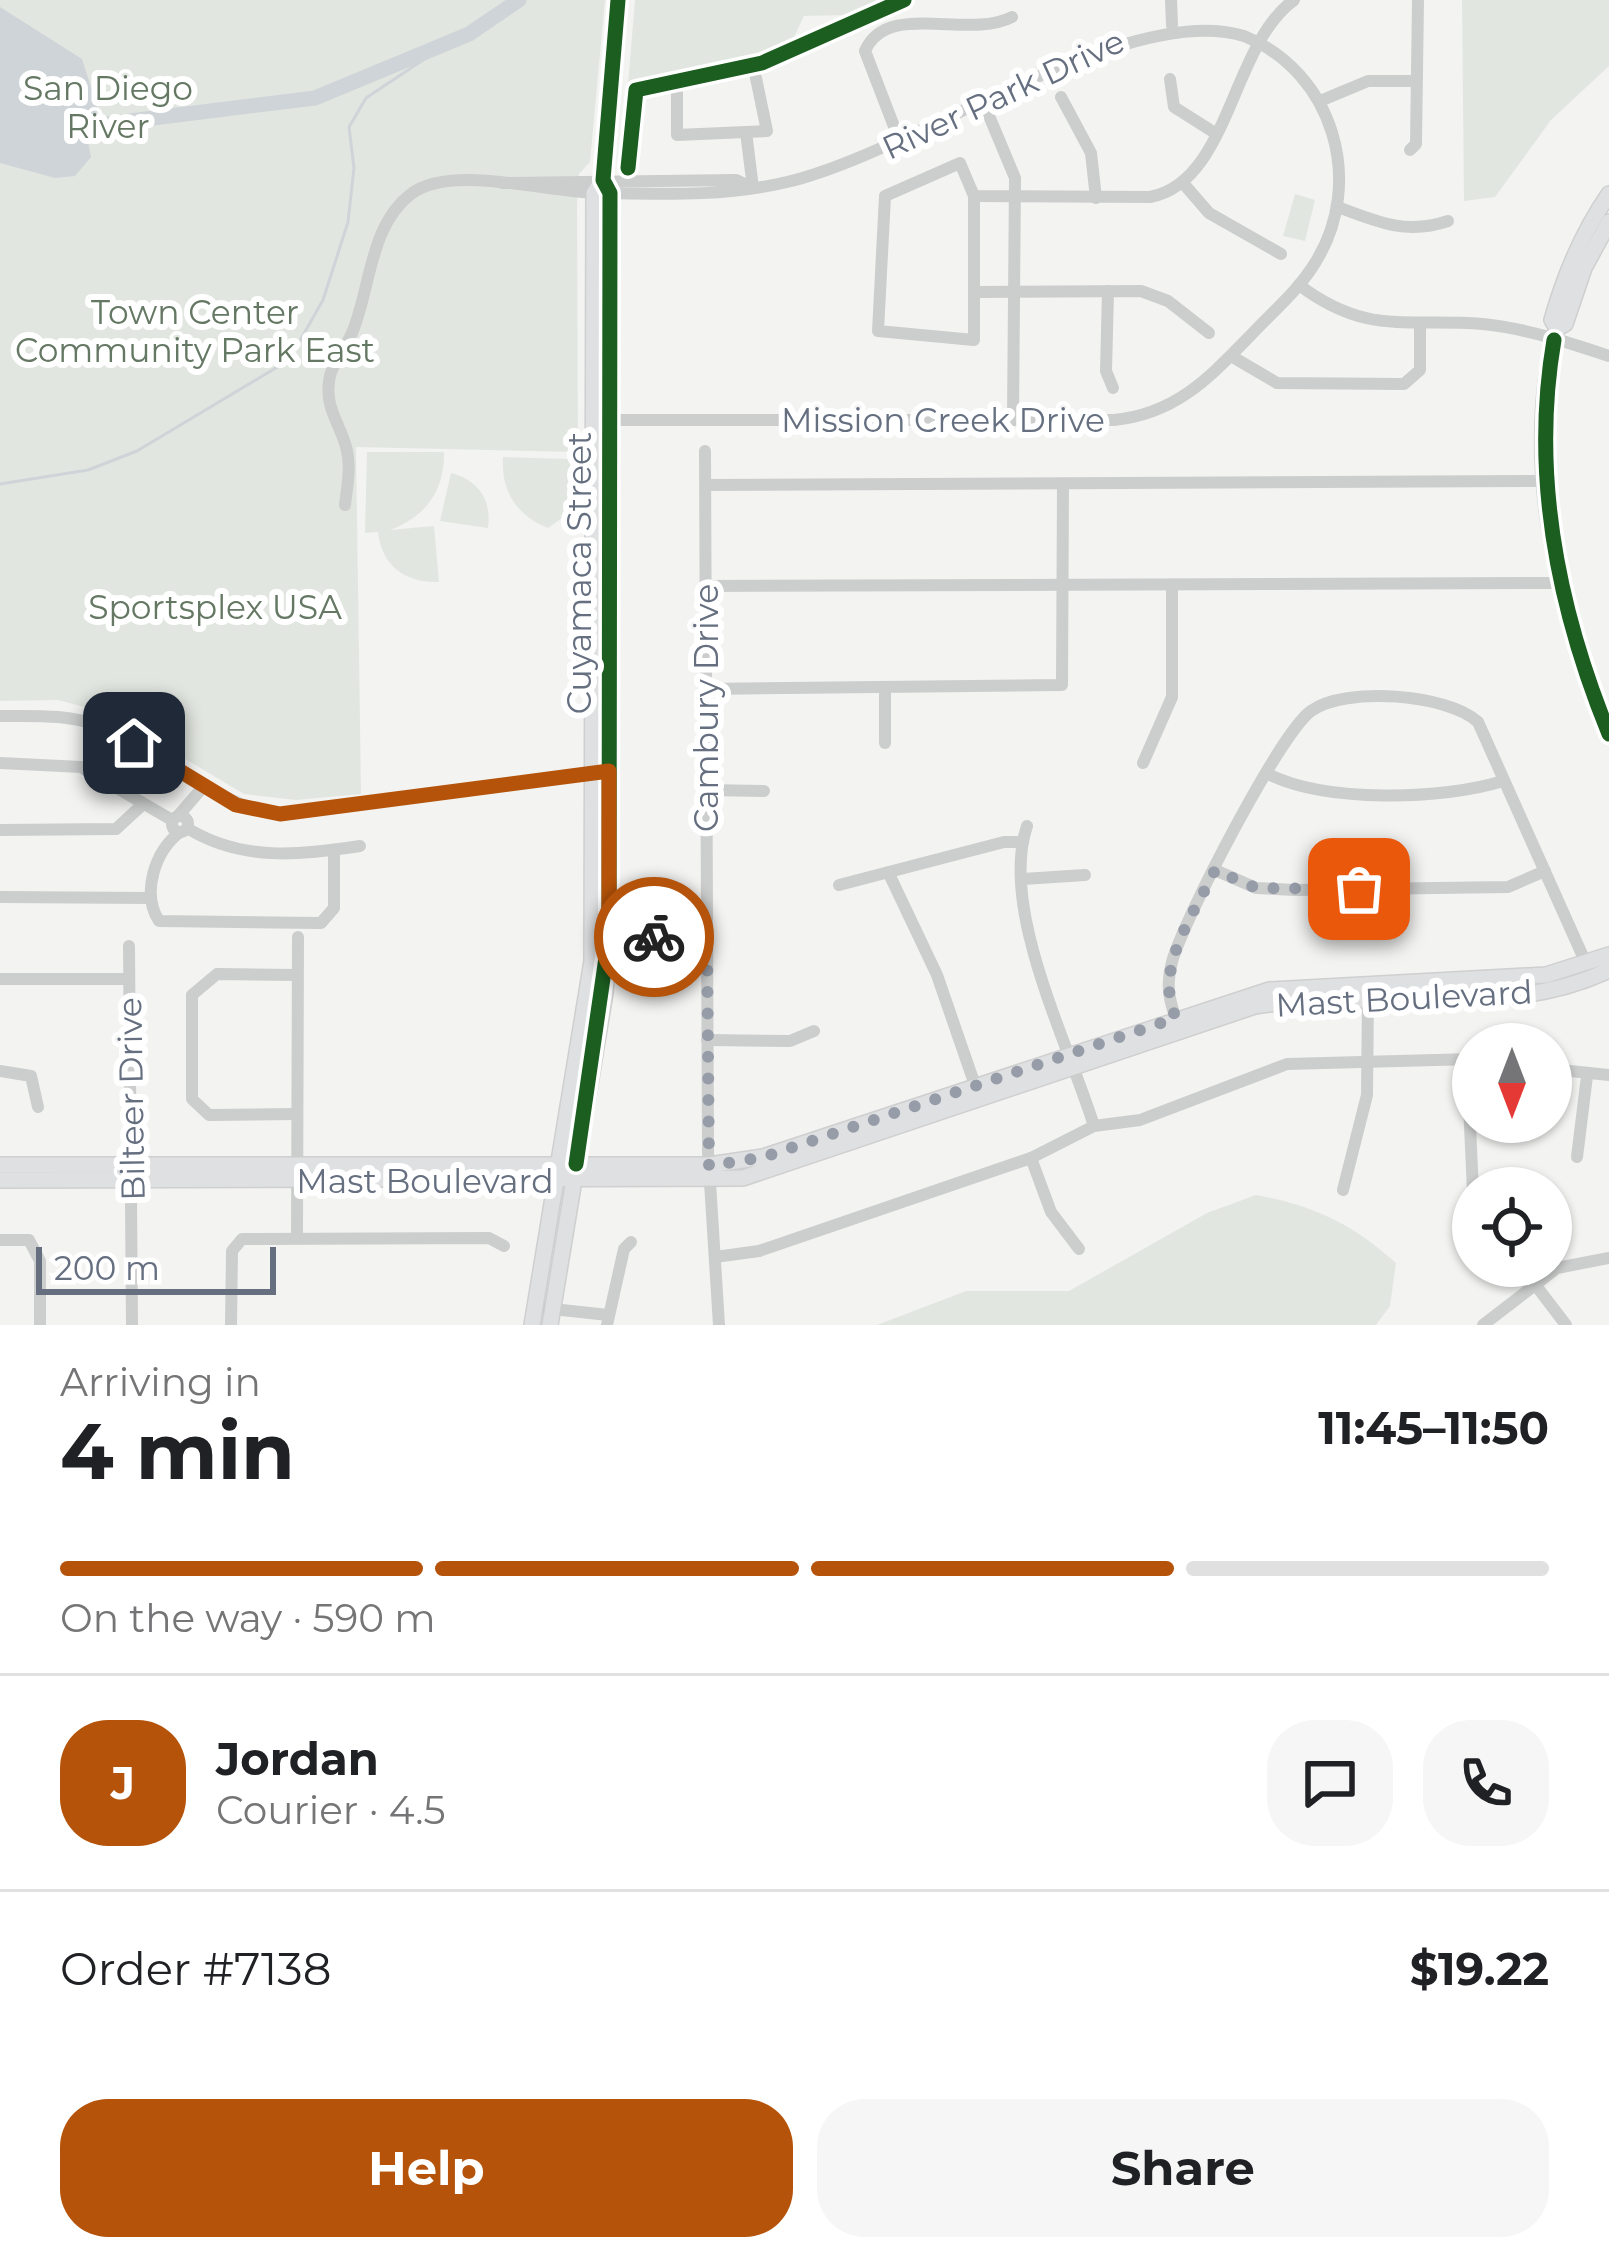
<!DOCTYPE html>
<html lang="en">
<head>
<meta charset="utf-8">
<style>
  :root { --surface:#fff; --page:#f6f6f6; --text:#202124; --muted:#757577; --line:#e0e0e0; --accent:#b45309 }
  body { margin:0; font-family:Montserrat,sans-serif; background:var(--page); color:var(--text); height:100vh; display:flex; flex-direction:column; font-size:45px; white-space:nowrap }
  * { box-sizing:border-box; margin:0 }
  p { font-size:39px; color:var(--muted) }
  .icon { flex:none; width:66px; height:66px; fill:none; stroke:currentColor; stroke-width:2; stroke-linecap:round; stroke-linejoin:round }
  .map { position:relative; height:1325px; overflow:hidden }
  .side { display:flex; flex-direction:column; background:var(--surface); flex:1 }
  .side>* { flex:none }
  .needle { width:78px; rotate:180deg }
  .buttons { position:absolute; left:1452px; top:1023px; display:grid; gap:24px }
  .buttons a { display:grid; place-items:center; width:120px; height:120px; border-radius:50%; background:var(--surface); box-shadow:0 3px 9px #0004; font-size:60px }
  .scale { position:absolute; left:36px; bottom:30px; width:240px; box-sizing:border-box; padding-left:12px; border:6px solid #656f80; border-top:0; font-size:33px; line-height:42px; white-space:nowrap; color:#656f80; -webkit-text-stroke:9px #fff; paint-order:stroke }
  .pin { position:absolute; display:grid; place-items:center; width:102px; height:102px; color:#fff; margin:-51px; border-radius:24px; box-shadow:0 6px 18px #0006 }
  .courier { position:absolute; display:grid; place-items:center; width:120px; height:120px; margin:-60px; border:9px solid #b45309; border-radius:50%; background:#fff; color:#222; box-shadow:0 3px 15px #0007 }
  .overview em { font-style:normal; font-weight:700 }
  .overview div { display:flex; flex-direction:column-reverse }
  .overview { display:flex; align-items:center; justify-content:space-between; height:204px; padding:0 60px }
  h1 { font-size:78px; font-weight:700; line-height:90px }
  .bar { display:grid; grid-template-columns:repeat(4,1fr); gap:18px 12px; align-content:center; height:144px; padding:0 60px }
  .bar i { height:15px; border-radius:9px; background:var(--line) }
  .bar .current { background:var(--accent) }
  .bar p { grid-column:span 4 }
  .line { display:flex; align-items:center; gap:30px; padding:0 60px; border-top:3px solid var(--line) }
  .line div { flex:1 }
  .round { display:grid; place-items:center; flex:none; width:126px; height:126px; border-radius:48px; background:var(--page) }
  .primary-button { display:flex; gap:24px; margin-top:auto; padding:24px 60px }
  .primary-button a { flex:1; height:138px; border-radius:48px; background:var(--accent); color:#fff; font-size:48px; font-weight:700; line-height:138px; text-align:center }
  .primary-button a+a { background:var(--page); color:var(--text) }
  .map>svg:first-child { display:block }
  .green { fill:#e2e6e0 }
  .water { fill:#cfd4d8 }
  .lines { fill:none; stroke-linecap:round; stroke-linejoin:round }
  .stream { stroke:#cfd4d8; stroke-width:3 }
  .river { stroke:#cfd4d8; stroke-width:15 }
  .major-casing { stroke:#cfcfd0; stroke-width:18 }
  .minor { stroke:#cccdcd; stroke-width:12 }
  .major { stroke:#dfe0e1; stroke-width:15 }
  .cycleway-casing { stroke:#fff; stroke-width:22 }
  .cycleway { stroke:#1b5e20; stroke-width:15 }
  .done { stroke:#979da8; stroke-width:12; stroke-dasharray:0 21.6 }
  .route { stroke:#b45309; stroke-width:15 }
  .labels { text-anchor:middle; stroke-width:12; stroke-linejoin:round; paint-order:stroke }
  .park-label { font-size:33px; fill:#647863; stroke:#fff }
  .street-label { font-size:33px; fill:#656f80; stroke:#fff }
</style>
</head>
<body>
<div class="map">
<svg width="1609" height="1325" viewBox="0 0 1609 1325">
  <rect width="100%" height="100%" fill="#f3f3f2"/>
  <g class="green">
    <polygon points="0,0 605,0 590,162 579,174 577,204 578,452 356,447 361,794 296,800 244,794 110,714 58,700 0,701"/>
    <polygon points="635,0 899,0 847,15 804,16 790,45 768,56 628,85"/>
    <polygon points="1462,0 1609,0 1609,66 1551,120 1495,197 1464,201"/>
    <polygon points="1295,194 1315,200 1305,241 1283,236"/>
    <path d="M 367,452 L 444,452 C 445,491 425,517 390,530 L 434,526 L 439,582 C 405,583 382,566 378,532 L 365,533 Z"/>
    <path d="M 503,457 L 570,459 L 572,511 L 548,528 C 516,515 501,491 503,457 Z"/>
    <path d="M 451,473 C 478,480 492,500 488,528 L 440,521 Z"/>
    <path d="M 1256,1195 C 1313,1205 1353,1224 1396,1263 L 1390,1306 L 1376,1325 L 877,1325 L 966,1291 L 1069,1291 L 1207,1213 Z"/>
  </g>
  <polygon class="water" points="0,7 82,59 98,109 87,137 91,157 75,176 55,178 0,163"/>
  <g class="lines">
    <polyline class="stream" points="0,484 88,470 137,451 289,360 323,300 348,222 354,168 349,127 366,98 456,38"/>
    <polyline class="river" points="75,123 97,125 315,98 469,34 519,0"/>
    <defs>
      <g id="major">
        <path d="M 1609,222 L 1584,268 L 1565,324 L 1557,328 C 1521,459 1559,612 1609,734"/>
        <path d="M 1557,328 L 1552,320 C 1565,274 1582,233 1609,194"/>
        <polyline points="0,1165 709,1165 763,1157 1269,990 1546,975 1609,955"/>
        <path d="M 0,1180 L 743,1178 L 1255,1006 C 1370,987 1501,1022 1609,970"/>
        <polyline points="532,1325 592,961 594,193 603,180 618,0"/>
        <polyline points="550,1325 605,993 609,937 610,193 603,180"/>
      </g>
    </defs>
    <use href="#major" class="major-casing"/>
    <g class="minor">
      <polyline points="1171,0 1172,25"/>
      <polyline points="1170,79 1174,107 1215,133"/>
      <polyline points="677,93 677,135 746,132 753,188"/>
      <polyline points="1061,97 1091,153 1096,198"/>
      <polyline points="982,99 1015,178 1013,420"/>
      <polyline points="1320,101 1368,81 1416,81"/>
      <polyline points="746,132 767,131 756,78"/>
      <path d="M 900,142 L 865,51 C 887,0 968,40 1012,17"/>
      <polyline points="1410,150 1416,144 1418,0"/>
      <polyline points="502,183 736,180 753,188"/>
      <polyline points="1183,183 1209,213 1281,254"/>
      <path d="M 1338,207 C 1377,222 1407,235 1448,221"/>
      <path d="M 1299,285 C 1367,336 1406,318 1483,324 C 1525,328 1570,343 1609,356"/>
      <polyline points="1108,291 1106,371 1113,388"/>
      <polyline points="974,292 974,196"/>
      <path d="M 1209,333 L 1168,301 L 1141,291 L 974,292 L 974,340 L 878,331 L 885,196 L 960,163 L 974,196 L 1150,197 C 1230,182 1231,45 1294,0"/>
      <polyline points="1231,356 1277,383 1404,384 1420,370 1420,326"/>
      <polyline points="705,451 708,1151 719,1325"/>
      <polyline points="706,485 1548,481"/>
      <path d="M 345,505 C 347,487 351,469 347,451 C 342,426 325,410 329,382 C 330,366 345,349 352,333 C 371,288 369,226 411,194 C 451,163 548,193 598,193 C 662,194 724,197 787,182 C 912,153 1129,0 1244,36 C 1333,72 1366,182 1315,263 C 1298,291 1271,313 1249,337 C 1208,379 1175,414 1114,420 L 609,420"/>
      <polyline points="706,586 1559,583"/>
      <polyline points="885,688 885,743"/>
      <polyline points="706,689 1062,685 1063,484"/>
      <path d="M 0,716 C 34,716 70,714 103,727 C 166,751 210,805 279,814 L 596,772"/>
      <polyline points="0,763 81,767 172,820"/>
      <polyline points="1143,763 1172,697 1172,585"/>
      <path d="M 1268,774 C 1326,803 1442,800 1503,781"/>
      <polyline points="707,790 764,791"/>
      <circle cx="180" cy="824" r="8"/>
      <polyline points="178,816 203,787"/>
      <path d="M 1027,826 C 999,909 1069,1044 1094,1126"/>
      <path d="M 187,828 C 242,862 299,855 360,846"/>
      <polyline points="0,830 116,829 142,805"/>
      <path d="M 180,832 C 155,851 141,893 159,921 L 321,923 L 334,908 L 334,850"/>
      <polyline points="1215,870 1256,888 1295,890 1508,887 1545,871"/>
      <polyline points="890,876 937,975 977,1091"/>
      <polyline points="1023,879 1085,875"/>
      <polyline points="839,885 1004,842 1022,842"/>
      <polyline points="0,897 149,898"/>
      <polyline points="601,937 707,937"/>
      <polyline points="129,946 132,1325"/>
      <polyline points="297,975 217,974 192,995 192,1099 209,1115 297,1114"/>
      <polyline points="0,979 129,979"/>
      <path d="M 1178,1025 C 1170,1003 1165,986 1172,962 C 1183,921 1280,733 1311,711 C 1345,686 1448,694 1478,722 L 1589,970"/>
      <polyline points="707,1040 790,1041 814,1031"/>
      <polyline points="1467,1059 1473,1192"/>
      <polyline points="1551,1069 1609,1075"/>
      <polyline points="0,1071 31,1076 38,1107"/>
      <polyline points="1577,1157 1587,1076"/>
      <polyline points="1031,1158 1051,1212 1079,1249"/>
      <polyline points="1343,1190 1367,1095 1368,995"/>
      <polyline points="297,1238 298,937"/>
      <polyline points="0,1240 29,1240 40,1261 40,1325"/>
      <polyline points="715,1257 759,1251 1031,1158 1094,1126 1140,1120 1287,1064 1473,1059"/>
      <polyline points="1521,1266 1566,1325"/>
      <polyline points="534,1307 608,1315"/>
      <polyline points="231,1325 232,1251 242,1239 489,1238 504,1246"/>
      <polyline points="607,1325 624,1249 631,1242"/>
      <polyline points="1483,1325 1557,1268 1609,1258"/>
    </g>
    <use href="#major" class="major"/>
    <defs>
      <g id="cycleway">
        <polyline points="628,168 636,90 762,63 904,0"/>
        <path d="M 1554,340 C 1531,474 1558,609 1609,734"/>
        <polyline points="576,1164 609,937 610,193 603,180 618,0"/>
      </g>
    </defs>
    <use href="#cycleway" class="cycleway-casing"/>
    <use href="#cycleway" class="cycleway"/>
  </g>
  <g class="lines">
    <path class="done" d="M 654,937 L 707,937 L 709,1166 L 764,1157 L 1176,1018 C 1153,969 1194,914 1215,870 L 1256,888 L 1359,889"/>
    <polyline class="route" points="134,743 236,805 280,814 609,771 609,937 654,937"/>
  </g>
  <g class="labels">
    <g class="park-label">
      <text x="108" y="100">San Diego<tspan x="108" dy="38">River</tspan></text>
      <text x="195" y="324">Town Center<tspan x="195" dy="38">Community Park East</tspan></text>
      <text x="215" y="619">Sportsplex USA</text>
    </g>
    <g class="street-label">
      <text transform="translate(1003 94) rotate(-25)" y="12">River Park Drive</text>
      <text x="943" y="432">Mission Creek Drive</text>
      <text transform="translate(579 573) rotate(-90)" y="12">Cuyamaca Street</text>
      <text transform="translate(706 708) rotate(-90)" y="12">Cambury Drive</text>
      <text transform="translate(1404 998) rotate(-3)" y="12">Mast Boulevard</text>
      <text transform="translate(131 1099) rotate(-91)" y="12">Bilteer Drive</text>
      <text x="425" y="1193">Mast Boulevard</text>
    </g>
  </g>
</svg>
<div class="buttons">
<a><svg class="needle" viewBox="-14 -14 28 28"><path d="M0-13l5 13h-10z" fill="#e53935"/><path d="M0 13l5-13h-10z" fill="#757577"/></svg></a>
<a><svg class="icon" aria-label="locate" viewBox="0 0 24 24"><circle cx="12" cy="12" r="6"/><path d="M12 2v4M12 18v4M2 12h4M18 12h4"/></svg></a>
</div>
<div class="scale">200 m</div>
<div class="pin" style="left:1359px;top:889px;background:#ea580c"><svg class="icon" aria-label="bag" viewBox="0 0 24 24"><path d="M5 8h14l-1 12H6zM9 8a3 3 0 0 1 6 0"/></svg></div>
<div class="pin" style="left:134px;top:743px;background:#1f2937"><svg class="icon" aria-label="home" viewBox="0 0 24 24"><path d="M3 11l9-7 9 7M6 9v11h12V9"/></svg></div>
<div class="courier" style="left:654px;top:937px"><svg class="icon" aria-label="bike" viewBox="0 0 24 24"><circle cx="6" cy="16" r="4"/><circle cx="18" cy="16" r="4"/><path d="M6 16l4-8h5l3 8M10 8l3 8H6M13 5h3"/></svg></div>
</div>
<section class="side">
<div class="overview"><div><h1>4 min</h1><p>Arriving in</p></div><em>11:45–11:50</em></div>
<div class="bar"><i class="current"></i><i class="current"></i><i class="current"></i><i></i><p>On the way · 590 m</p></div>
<div class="line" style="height:216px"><b class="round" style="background:var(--accent);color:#fff">J</b><div><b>Jordan</b><p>Courier · 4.5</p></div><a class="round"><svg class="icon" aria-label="chat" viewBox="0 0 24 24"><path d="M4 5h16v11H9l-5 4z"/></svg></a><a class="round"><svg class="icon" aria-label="phone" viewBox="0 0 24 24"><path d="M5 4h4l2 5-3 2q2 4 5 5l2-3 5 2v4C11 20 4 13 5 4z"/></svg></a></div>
<div class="line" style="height:156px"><div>Order #7138</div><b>$19.22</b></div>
<div class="primary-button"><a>Help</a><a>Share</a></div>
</section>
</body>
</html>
